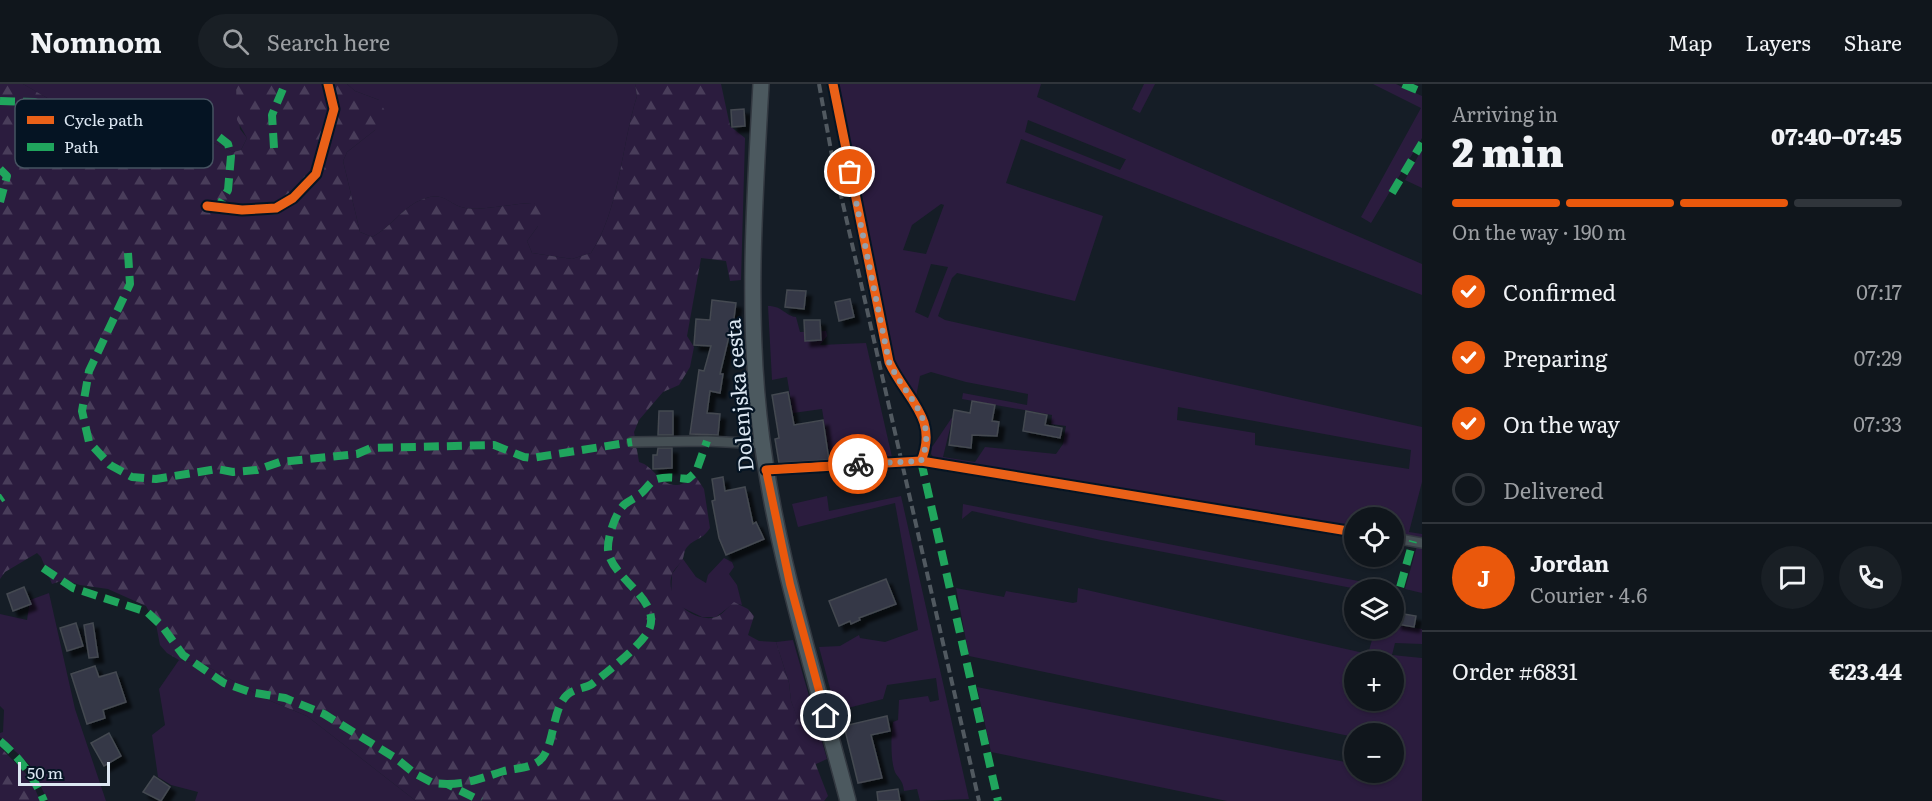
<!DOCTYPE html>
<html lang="en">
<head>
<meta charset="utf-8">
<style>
  :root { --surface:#10161c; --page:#191f25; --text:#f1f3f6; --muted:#9c9fa3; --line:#30353b; --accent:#ea580c }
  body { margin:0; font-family:Literata,serif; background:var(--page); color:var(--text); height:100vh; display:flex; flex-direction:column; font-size:22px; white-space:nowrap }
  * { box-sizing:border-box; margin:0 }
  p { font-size:20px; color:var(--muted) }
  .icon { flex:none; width:33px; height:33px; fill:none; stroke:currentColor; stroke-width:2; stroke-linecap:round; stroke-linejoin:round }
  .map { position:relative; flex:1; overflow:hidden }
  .details { display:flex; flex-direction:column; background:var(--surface); width:510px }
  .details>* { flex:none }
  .fabs { position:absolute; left:1344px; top:423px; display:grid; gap:12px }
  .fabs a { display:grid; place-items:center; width:60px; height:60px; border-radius:50%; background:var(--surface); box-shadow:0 2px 4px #0004,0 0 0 2px var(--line); font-size:30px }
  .scale { position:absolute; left:18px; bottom:15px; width:92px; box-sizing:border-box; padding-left:6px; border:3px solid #dce7f2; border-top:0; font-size:16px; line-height:21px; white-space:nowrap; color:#dce7f2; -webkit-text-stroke:4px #051423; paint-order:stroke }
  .pin { position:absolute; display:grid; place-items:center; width:51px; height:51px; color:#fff; margin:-26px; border:3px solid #fff; border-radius:50%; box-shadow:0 2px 6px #0007 }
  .courier { position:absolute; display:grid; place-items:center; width:60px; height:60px; margin:-30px; border:4px solid #ea580c; border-radius:50%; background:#fff; color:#222; box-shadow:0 2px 8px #0007 }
  .summary em { font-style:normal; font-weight:800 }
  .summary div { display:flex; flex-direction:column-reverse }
  .summary { display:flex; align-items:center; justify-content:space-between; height:102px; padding:0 30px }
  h1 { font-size:39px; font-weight:800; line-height:45px }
  .bar { display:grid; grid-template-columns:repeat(4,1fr); gap:9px 6px; align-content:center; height:72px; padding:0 30px }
  .bar i { height:8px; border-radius:4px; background:var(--line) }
  .bar .current { background:var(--accent) }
  .bar p { grid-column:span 4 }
  .line { display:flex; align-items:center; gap:15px; padding:0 30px; border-top:2px solid var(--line) }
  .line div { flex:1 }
  .round { display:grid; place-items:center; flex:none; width:63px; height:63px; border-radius:32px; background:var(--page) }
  ol { padding:0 30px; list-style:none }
  li { display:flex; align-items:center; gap:18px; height:66px }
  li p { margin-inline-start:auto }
  li .icon { padding:6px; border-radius:50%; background:var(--accent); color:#fff; stroke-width:4 }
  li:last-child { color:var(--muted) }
  li i { width:33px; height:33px; border:3px solid var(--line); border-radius:50% }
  header { display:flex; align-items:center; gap:36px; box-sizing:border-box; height:84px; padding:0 30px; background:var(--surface); border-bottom:2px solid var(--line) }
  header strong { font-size:28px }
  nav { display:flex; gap:33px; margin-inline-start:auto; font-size:21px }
  .search { width:420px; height:54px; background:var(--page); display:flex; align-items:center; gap:15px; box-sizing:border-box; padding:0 21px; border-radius:33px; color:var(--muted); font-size:22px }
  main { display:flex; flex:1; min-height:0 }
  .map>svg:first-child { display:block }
  .grass { fill:#2b1c3e; fill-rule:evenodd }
  .forest { fill:url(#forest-firs) }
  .building { fill:#353947; stroke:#444951; stroke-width:1.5; filter:url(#shadow) }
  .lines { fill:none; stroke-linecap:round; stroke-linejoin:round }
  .street-casing { stroke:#333941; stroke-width:12 }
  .primary-casing { stroke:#333941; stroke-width:18 }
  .street { stroke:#454f54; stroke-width:9 }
  .primary { stroke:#4c595f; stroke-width:15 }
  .rail { stroke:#515960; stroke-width:4; stroke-dasharray:9 4.5; stroke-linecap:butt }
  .quiet { stroke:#20a55d; stroke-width:8; stroke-dasharray:15 8; stroke-linecap:butt }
  .cycleway-casing { stroke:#051423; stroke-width:13 }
  .cycleway { stroke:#ea6118; stroke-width:9 }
  .done { stroke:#96a0ab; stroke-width:6; stroke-dasharray:0 10.8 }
  .route { stroke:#ea580c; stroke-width:8 }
  .labels { text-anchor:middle; stroke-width:4.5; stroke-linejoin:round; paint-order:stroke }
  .street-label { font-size:21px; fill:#dce7f2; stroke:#051423 }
  .key { fill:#051423; stroke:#465361; stroke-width:1.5 }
  .key-label { font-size:16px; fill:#dce7f2 }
</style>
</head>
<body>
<header>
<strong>Nomnom</strong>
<div class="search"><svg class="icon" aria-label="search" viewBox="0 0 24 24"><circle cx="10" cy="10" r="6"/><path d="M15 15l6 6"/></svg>Search here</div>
<nav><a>Map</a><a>Layers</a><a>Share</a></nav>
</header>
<main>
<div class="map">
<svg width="1422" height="717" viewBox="0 0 1422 717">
  <defs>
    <pattern id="forest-firs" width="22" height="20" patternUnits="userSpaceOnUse" patternTransform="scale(1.5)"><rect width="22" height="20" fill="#2b1c3e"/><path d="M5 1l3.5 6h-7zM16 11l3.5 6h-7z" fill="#493d5a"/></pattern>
    <filter id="shadow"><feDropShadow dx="5.5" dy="5.5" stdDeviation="1.5" flood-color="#0009"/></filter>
  </defs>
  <rect width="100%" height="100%" fill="#151d26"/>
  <g class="grass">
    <path d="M 23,0 L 236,0 L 240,45 L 247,54 L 241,66 L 233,68 C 204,54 203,52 173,67 L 142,52 L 128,52 L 106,48 Z"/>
    <path d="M 347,0 L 635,0 L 637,12 C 621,63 620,125 591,169 L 572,175 L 532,169 L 527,157 L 538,142 L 534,119 C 517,119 480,127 465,124 C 447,120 444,107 423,115 C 402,123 391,144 372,153 L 360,148 L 343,77 L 347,68 L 375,46 L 379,16 L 355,7 Z"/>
    <path d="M 837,0 L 1041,0 L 1037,13 L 1422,180 L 1422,211 L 1021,55 L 1006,99 L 1103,132 L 1075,217 L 957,189 L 952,194 L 938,232 L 945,236 L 1422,343 L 1422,398 L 1409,448 L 1422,450 L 1422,455 L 1394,450 L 1394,434 L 1354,434 L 1354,444 L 934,374 L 931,370 L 932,363 L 953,332 L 943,373 L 975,378 L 985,363 L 1056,370 L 1063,360 L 1066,342 L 1051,340 L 1052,331 L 962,315 L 963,309 L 1027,321 L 1028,310 L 966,298 L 931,288 L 920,292 L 916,313 L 903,296 L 894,276 ZM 1028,36 L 1125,75 L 1126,75 L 1120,86 L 1025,48 ZM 941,120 L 944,121 L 926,170 L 903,166 L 912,141 ZM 931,180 L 948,183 L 928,234 L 915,228 ZM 1178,323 L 1411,366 L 1409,385 L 1255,361 L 1255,349 L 1177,336 Z"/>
    <polygon points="1144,0 1155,0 1140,29 1132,25"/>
    <polygon points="1373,0 1396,0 1422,12 1422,54 1371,139 1361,133 1421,24"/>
    <polygon points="1422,65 1422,104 1405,96"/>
    <path d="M 768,222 C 783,222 785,232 796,233 L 800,248 L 826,247 L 827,252 L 820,261 L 866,259 L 892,373 L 831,379 L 822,325 L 793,329 L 787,293 L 772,296 Z"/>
    <path d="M 827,412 L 829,427 L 901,412 L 969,715 L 920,717 L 917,705 L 904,707 C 903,698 901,697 896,690 C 890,680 891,649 893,638 L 898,636 L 899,616 L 928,612 L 930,618 L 939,616 L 936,594 L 887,601 L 883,615 L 836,627 L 819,563 L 840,562 L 859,551 L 860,554 L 885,558 L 918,546 L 895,419 L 798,443 L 792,420 Z"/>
    <polygon points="963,420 1394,504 1394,507 1357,505 1101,456 972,427 962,435"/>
    <polygon points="1417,462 1422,463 1422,509 1405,505"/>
    <polygon points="724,474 732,478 734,483 729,490 737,501 742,521 734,519 716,533 702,533 677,521 671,513 672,490 683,475 696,493 706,499 708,491"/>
    <path d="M 956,504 L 1004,513 L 1006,507 L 1073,519 L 1077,518 L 1078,504 L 1368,570 L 1375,545 L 1394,544 L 1394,541 L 1422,545 L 1422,560 L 1395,559 L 1392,571 L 1422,574 L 1422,717 L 1227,717 L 991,668 L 977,603 L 1350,679 L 1354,664 L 1354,688 L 1394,688 L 1394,650 L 1354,650 L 1354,653 L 969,572 ZM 1354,578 L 1394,578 L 1394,616 L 1354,616 Z"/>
    <polygon points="49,509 75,625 106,717 48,717 30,681 0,653 0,649 3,648 4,626 0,622 0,530 27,536 30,516"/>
    <polygon points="793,556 827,675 814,681 791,617 789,599 776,558"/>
    <polygon points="179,576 203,580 266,615 307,632 416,717 195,717 198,708 171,701 158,693 152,651 165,641 159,605"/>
  </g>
  <g class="forest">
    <path d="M 0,0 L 23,0 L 106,48 L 128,52 L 142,52 L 173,67 C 203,52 204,54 233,68 L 241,66 L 247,54 L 237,36 L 236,0 L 347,0 L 355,7 L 379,16 L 386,29 L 375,46 L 347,68 L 343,77 L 360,148 L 372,153 C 391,144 402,123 423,115 C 445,107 447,120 465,124 C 480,127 517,119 534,119 L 543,128 L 538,142 L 527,157 L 532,169 L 572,175 L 591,169 C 620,125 621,63 637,12 L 635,0 L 721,0 L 730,42 L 745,54 L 741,196 L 730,197 L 726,177 L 701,174 L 687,252 L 694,263 L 690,283 L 679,301 L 663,308 L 639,336 L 634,348 L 639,378 C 654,382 660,402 677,401 C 683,401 690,395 696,393 L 704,405 L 710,444 C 702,456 698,453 689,461 C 683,466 685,471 682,477 C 679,481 675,484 673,488 C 661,514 695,540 716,533 C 722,531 729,522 734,518 L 748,525 L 754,532 L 748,551 L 759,557 L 776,558 L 789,599 L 791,617 L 828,712 L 824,717 L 416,717 L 307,632 L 266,615 L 203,580 L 179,576 L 167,569 L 160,561 L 156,540 L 146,522 L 108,505 L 80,501 L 64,496 L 52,500 L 41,473 L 37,469 L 5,488 L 0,495 Z"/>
    <polygon points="0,663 31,695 40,717 0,717"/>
  </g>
  <g class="building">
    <polygon points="744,25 745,42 732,43 731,26"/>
    <polygon points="787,206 806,207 804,225 785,223"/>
    <polygon points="850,215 854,233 839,237 835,218"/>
    <polygon points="712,216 736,219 732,249 730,248 720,290 723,290 720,309 710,307 707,329 720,330 718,351 690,350 699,286 704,287 711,262 694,261 696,235 710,236"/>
    <polygon points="804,236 820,236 821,256 805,257"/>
    <polygon points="788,308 794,341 823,336 829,376 779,379 775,355 779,354 772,311"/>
    <polygon points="972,317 995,321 992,337 999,338 997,352 972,351 971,364 949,361 954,326 970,329"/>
    <polygon points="659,327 673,327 673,351 658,351"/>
    <polygon points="1026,327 1047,331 1045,341 1062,344 1060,354 1023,347"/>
    <polygon points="658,364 672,364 672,384 653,385 653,371 657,371"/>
    <polygon points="723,393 725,407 745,403 753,440 756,438 764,455 726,471 719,454 712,417 715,416 712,395"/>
    <polygon points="886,495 896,520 859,534 860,536 851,540 850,537 839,542 829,517"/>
    <polygon points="24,503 31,520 13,527 7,510"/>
    <polygon points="1398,529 1416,532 1414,543 1396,540"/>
    <polygon points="76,539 83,562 67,567 60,544"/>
    <polygon points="93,539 98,573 89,574 84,541"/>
    <polygon points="95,582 99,593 116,588 126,618 103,626 105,634 87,640 71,590"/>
    <polygon points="887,632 890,647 871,651 882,694 858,699 844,642"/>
    <polygon points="109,649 121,672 104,682 91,659"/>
    <polygon points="154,692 170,703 161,717 143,708"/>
    <polygon points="898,705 900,717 878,717 877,708"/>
  </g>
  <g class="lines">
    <defs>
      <g id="street">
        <path d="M 833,0 L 889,278 C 906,315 939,334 921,377"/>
        <polyline points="207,122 242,126 276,124 293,114 316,90 334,25 328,0"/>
        <polyline points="632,358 707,357 763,360"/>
        <polyline points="766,386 921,377 1354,448"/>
        <polyline points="1394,454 1422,459"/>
      </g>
      <path id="primary" d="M 761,0 C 755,110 747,222 759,332 C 773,463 815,590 848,717"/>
    </defs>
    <use href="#street" class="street-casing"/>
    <use href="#primary" class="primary-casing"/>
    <use href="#street" class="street"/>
    <use href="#primary" class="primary"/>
    <polyline class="rail" points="819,0 832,72 979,717"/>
    <g class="quiet">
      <polyline points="1403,0 1422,8"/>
      <polyline points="0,17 35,18 100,51 130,40 189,46 219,53 228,60 231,72 228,106 219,122"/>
      <polyline points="274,64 272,31 285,0"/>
      <polyline points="0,85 7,92 0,118"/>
      <polyline points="1392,109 1422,59"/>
      <polyline points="128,169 130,200 89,287 82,327 89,358 110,381 132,393 156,395 217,385 233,388 257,386 280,378 357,370 371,364 494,361 524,373 532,374 632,358"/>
      <polyline points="921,377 998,717"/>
      <polyline points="0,415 3,413"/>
      <polyline points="43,484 73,504 147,528 162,542 183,571 224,599 250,608 285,614 324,630 397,675 414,689 433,699 447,700 481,717"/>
      <polyline points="1394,525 1413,457"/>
      <path d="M 0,657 C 20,674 34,693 44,717"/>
      <path d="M 447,700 C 469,700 484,693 504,687 C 516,684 528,685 539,677 C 555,665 551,626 567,611 C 575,604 584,605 592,600 C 606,589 645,559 650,543 C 659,514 611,494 608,466 C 607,454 616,427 625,420 C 630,416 636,414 640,410 C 646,406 650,397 657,395 C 667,392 678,394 688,395 L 696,388 L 707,357"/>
    </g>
    <defs>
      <g id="cycleway">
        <path d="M 833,0 L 889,278 C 906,315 939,334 921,377"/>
        <polyline points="207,122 242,126 276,124 293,114 316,90 334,25 328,0"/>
        <polyline points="766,386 921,377 1354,448"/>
      </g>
    </defs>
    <use href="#cycleway" class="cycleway-casing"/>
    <use href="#cycleway" class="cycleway"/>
  </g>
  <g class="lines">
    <path class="done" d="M 850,88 L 889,278 C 906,315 939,334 921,377 L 858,380"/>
    <polyline class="route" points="826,632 790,500 766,386 858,380"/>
  </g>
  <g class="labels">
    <g class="street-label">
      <text transform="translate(740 311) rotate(-95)" y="7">Dolenjska cesta</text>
    </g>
  </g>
  <rect x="15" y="15" width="198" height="69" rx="9" class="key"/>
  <rect x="27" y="32" width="27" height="8" fill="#ea6118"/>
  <rect x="27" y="59" width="27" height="8" fill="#20a55d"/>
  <g class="key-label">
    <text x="64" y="42">Cycle path</text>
    <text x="64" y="69">Path</text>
  </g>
</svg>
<div class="fabs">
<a><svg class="icon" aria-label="locate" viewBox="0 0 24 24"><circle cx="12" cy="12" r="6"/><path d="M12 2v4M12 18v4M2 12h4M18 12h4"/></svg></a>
<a><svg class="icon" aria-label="layers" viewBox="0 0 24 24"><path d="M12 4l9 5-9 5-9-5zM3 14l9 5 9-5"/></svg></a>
<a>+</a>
<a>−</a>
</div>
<div class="scale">50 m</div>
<div class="pin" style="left:850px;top:88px;background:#ea580c"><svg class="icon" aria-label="bag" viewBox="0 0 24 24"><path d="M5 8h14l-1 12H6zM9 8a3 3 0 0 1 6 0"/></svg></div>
<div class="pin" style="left:826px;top:632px;background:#1f2937"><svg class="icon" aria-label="home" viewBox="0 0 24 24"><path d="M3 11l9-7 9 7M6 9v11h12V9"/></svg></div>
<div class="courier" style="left:858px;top:380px"><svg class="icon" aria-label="bike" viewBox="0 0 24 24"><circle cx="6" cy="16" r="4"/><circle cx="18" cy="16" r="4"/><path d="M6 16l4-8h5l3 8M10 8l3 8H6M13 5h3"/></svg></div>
</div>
<section class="details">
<div class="summary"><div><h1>2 min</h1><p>Arriving in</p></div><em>07:40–07:45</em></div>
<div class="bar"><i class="current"></i><i class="current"></i><i class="current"></i><i></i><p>On the way · 190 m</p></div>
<ol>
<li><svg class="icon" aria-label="check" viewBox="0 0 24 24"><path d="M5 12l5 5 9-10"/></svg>Confirmed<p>07:17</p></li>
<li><svg class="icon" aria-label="check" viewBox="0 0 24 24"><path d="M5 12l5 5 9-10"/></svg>Preparing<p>07:29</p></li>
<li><svg class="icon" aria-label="check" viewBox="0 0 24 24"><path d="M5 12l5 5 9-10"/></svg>On the way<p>07:33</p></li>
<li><i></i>Delivered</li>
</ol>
<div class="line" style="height:108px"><b class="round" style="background:var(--accent);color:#fff">J</b><div><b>Jordan</b><p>Courier · 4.6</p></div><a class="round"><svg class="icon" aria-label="chat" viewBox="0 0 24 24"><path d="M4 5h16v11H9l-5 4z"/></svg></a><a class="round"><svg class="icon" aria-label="phone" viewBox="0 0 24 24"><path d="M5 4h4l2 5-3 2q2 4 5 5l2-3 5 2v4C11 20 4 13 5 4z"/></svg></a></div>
<div class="line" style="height:78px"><div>Order #6831</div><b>€23.44</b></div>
</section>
</main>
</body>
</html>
